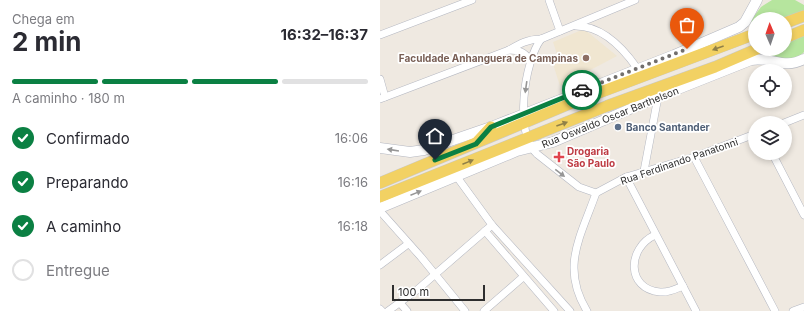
<!DOCTYPE html>
<html lang="pt">
<head>
<meta charset="utf-8">
<style>
  :root { --surface:#fff; --page:#f7f7f7; --text:#2b2b33; --muted:#7c7c81; --line:#e1e1e2; --accent:#0b8043 }
  body { margin:0; font-family:Inter,sans-serif; background:var(--page); color:var(--text); height:100vh; display:flex; flex-direction:column; font-size:15px; white-space:nowrap }
  * { box-sizing:border-box; margin:0 }
  p { font-size:13px; color:var(--muted) }
  .icon { flex:none; width:22px; height:22px; fill:none; stroke:currentColor; stroke-width:2; stroke-linecap:round; stroke-linejoin:round }
  .map { position:relative; flex:1; overflow:hidden }
  .panel { display:flex; flex-direction:column; background:var(--surface); width:380px }
  .panel>* { flex:none }
  .needle { width:26px; rotate:358deg }
  .buttons { position:absolute; left:368px; top:12px; display:grid; gap:8px }
  .buttons a { display:grid; place-items:center; width:44px; height:44px; border-radius:50%; background:var(--surface); box-shadow:0 2px 6px #0003; font-size:20px }
  .scale { position:absolute; left:12px; bottom:10px; width:93px; box-sizing:border-box; padding-left:4px; border:2px solid #2e2e2e; border-top:0; font-size:11px; line-height:14px; white-space:nowrap; color:#2e2e2e; -webkit-text-stroke:3px #fff; paint-order:stroke }
  .pin { position:absolute; display:grid; place-items:center; width:34px; height:34px; color:#fff; margin:-41px -17px; border-radius:50% 50% 50% 0; rotate:-45deg; box-shadow:0 0 4px #0007 }
  .pin .icon { rotate:45deg }
  .courier { position:absolute; display:grid; place-items:center; width:40px; height:40px; margin:-20px; border:3px solid #0b8043; border-radius:50%; background:#fff; color:#222; box-shadow:0 1px 5px #0007 }
  .overview em { font-style:normal; font-weight:700 }
  .overview div { display:flex; flex-direction:column-reverse }
  .overview { display:flex; align-items:center; justify-content:space-between; height:68px; padding:0 12px }
  h1 { font-size:26px; font-weight:700; line-height:30px }
  .bar { display:grid; grid-template-columns:repeat(4,1fr); gap:6px 4px; align-content:center; height:48px; padding:0 12px }
  .bar i { height:5px; border-radius:3px; background:var(--line) }
  .bar .active { background:var(--accent) }
  .bar p { grid-column:span 4 }
  ol { padding:0 12px; list-style:none }
  li { display:flex; align-items:center; gap:12px; height:44px }
  li p { margin-inline-start:auto }
  li .icon { padding:4px; border-radius:50%; background:var(--accent); color:#fff; stroke-width:4 }
  li:last-child { color:var(--muted) }
  li i { width:22px; height:22px; border:2px solid var(--line); border-radius:50% }
  main { display:flex; flex:1; min-height:0 }
  .map>svg:first-child { display:block }
  .education { fill:#f0e6d1 }
  .green { fill:#b6e59e }
  .lines { fill:none; stroke-linecap:round; stroke-linejoin:round }
  .street-casing { stroke:#b4b7c1; stroke-width:8 }
  .secondary-casing { stroke:#b4b7c1; stroke-width:11 }
  .primary-casing { stroke:#c9c9c9; stroke-width:12 }
  .street { stroke:#fff; stroke-width:7 }
  .secondary { stroke:#fff; stroke-width:10 }
  .primary { stroke:#f2d163; stroke-width:11 }
  .oneway { fill:#908048 }
  .oneway2 { fill:#969696 }
  .done { stroke:#726f6d; stroke-width:4; stroke-dasharray:0 7.2 }
  .route { stroke:#0b8043; stroke-width:5 }
  .education-dot { fill:#8d6e63; stroke:#fff; stroke-width:1.5 }
  .service-dot { fill:#5c6f8a; stroke:#fff; stroke-width:1.5 }
  .health-dot { fill:#e0444e; stroke:#fff; stroke-width:1.5 }
  .labels { text-anchor:middle; stroke-width:3.5; stroke-linejoin:round; paint-order:stroke }
  .education-label { font-size:10px; font-weight:bold; fill:#785e54; stroke:#fff; text-anchor:end }
  .street-label { font-size:10px; fill:#2e2e2e; stroke:#fff }
  .service-label { font-size:10px; font-weight:bold; fill:#4e5e75; stroke:#fff; text-anchor:start }
  .health-label { font-size:10px; font-weight:bold; fill:#be3a42; stroke:#fff; text-anchor:start }
</style>
</head>
<body>
<main>
<section class="panel">
<div class="overview"><div><h1>2 min</h1><p>Chega em</p></div><em>16:32–16:37</em></div>
<div class="bar"><i class="active"></i><i class="active"></i><i class="active"></i><i></i><p>A caminho · 180 m</p></div>
<ol>
<li><svg class="icon" aria-label="check" viewBox="0 0 24 24"><path d="M5 12l5 5 9-10"/></svg>Confirmado<p>16:06</p></li>
<li><svg class="icon" aria-label="check" viewBox="0 0 24 24"><path d="M5 12l5 5 9-10"/></svg>Preparando<p>16:16</p></li>
<li><svg class="icon" aria-label="check" viewBox="0 0 24 24"><path d="M5 12l5 5 9-10"/></svg>A caminho<p>16:18</p></li>
<li><i></i>Entregue</li>
</ol>
</section>
<div class="map">
<svg width="424" height="311" viewBox="0 0 424 311">
  <rect width="100%" height="100%" fill="#efe9e1"/>
  <polygon class="education" points="204,29 237,56 180,86 173,64 179,60 173,42"/>
  <g class="green">
    <polygon points="392,0 415,0 424,5 424,14 405,19 375,19 374,34 371,20 381,7"/>
    <path d="M 424,33 L 424,52 C 414,63 404,59 391,56 L 386,49 L 405,49 L 405,41 Z"/>
  </g>
  <g class="lines">
    <defs>
      <g id="street">
        <polyline points="169,0 180,31"/>
        <path d="M 196,26 C 222,26 243,48 257,68"/>
        <polyline points="0,35 92,0"/>
        <path d="M 161,39 C 144,62 134,134 157,154 L 199,187 L 216,193"/>
        <path d="M 129,50 C 139,50 144,52 150,60"/>
        <polyline points="0,79 5,97"/>
        <path d="M 0,99 L 129,50 C 139,44 148,39 161,39 L 255,0"/>
        <polyline points="404,123 424,115"/>
        <polyline points="392,153 424,215"/>
        <polyline points="314,157 395,311"/>
        <polyline points="264,171 278,97"/>
        <polyline points="77,177 112,225 190,311"/>
        <polyline points="246,177 316,311"/>
        <polyline points="0,211 41,257 85,311"/>
        <polyline points="105,231 174,311"/>
        <path d="M 275,235 C 247,248 246,289 280,292 C 288,293 296,289 303,286"/>
        <polyline points="0,265 28,244"/>
        <polyline points="20,303 27,311"/>
        <polyline points="0,309 2,311"/>
        <polyline points="8,311 37,290 112,225"/>
        <polyline points="104,311 143,277"/>
        <path d="M 207,311 C 180,267 201,236 216,193 L 246,177 L 314,157 L 375,134"/>
        <polyline points="413,311 424,307"/>
      </g>
      <g id="secondary">
        <polyline points="0,148 30,152 44,150 111,127 294,55 359,27 365,22 377,0"/>
        <path d="M 0,208 L 137,151 L 173,142 L 278,97 L 371,60 C 390,56 404,70 424,59"/>
      </g>
      <g id="primary">
        <polyline points="405,23 424,16"/>
        <polyline points="405,38 424,30"/>
        <polyline points="98,141 111,127"/>
        <polyline points="0,183 189,104 375,34"/>
        <polyline points="0,197 227,106 335,67 377,49"/>
      </g>
    </defs>
    <use href="#street" class="street-casing"/>
    <use href="#secondary" class="secondary-casing"/>
    <use href="#primary" class="primary-casing"/>
    <use href="#street" class="street"/>
    <use href="#secondary" class="secondary"/>
    <use href="#primary" class="primary"/>
  </g>
  <defs><path id="oneway-solid" d="M-6-.8H1V-3.2L6.5 0L1 3.2V.8H-6Z"/></defs>
  <g class="oneway">
    <use href="#oneway-solid" transform="translate(338 48) rotate(160)"/>
    <use href="#oneway-solid" transform="translate(182 124) rotate(-20)"/>
    <use href="#oneway-solid" transform="translate(88 162) rotate(-22)"/>
  </g>
  <g class="oneway2">
    <use href="#oneway-solid" transform="translate(146 87) rotate(98)"/>
    <use href="#oneway-solid" transform="translate(13 150) rotate(-171)"/>
    <use href="#oneway-solid" transform="translate(180 173) rotate(38)"/>
    <use href="#oneway-solid" transform="translate(36 193) rotate(-22)"/>
  </g>
  <g class="lines">
    <polyline class="done" points="202,90 307,49"/>
    <polyline class="route" points="55,160 96,144 111,127 202,90"/>
  </g>
  <circle class="education-dot" cx="206" cy="58" r="4"/>
  <circle class="service-dot" cx="238" cy="127" r="4"/>
  <path class="health-dot" d="M177 151h4v4h4v4h-4v4h-4v-4h-4v-4h4z"/>
  <g class="labels">
    <g class="education-label">
      <text x="198" y="62">Faculdade Anhanguera de Campinas</text>
    </g>
    <g class="street-label">
      <text transform="translate(230 117) rotate(-22)" y="4">Rua Oswaldo Oscar Barthelson</text>
      <text transform="translate(299 161) rotate(-19)" y="4">Rua Ferdinando Panatonni</text>
    </g>
    <g class="service-label">
      <text x="246" y="131">Banco Santander</text>
    </g>
    <g class="health-label">
      <text x="187" y="155">Drogaria<tspan x="187" dy="12">São Paulo</tspan></text>
    </g>
  </g>
</svg>
<div class="buttons">
<a><svg class="needle" viewBox="-14 -14 28 28"><path d="M0-13l5 13h-10z" fill="#e53935"/><path d="M0 13l5-13h-10z" fill="#7c7c81"/></svg></a>
<a><svg class="icon" aria-label="locate" viewBox="0 0 24 24"><circle cx="12" cy="12" r="6"/><path d="M12 2v4M12 18v4M2 12h4M18 12h4"/></svg></a>
<a><svg class="icon" aria-label="layers" viewBox="0 0 24 24"><path d="M12 4l9 5-9 5-9-5zM3 14l9 5 9-5"/></svg></a>
</div>
<div class="scale">100 m</div>
<div class="pin" style="left:307px;top:49px;background:#ea580c"><svg class="icon" aria-label="bag" viewBox="0 0 24 24"><path d="M5 8h14l-1 12H6zM9 8a3 3 0 0 1 6 0"/></svg></div>
<div class="pin" style="left:55px;top:160px;background:#1f2937"><svg class="icon" aria-label="home" viewBox="0 0 24 24"><path d="M3 11l9-7 9 7M6 9v11h12V9"/></svg></div>
<div class="courier" style="left:202px;top:90px"><svg class="icon" aria-label="car" viewBox="0 0 24 24"><path d="M5 17H2v-5l4-1 3-4h7l3 4 3 1v5h-3M9 17h6M6 11h13"/><circle cx="7" cy="17" r="2"/><circle cx="17" cy="17" r="2"/></svg></div>
</div>
</main>
</body>
</html>
